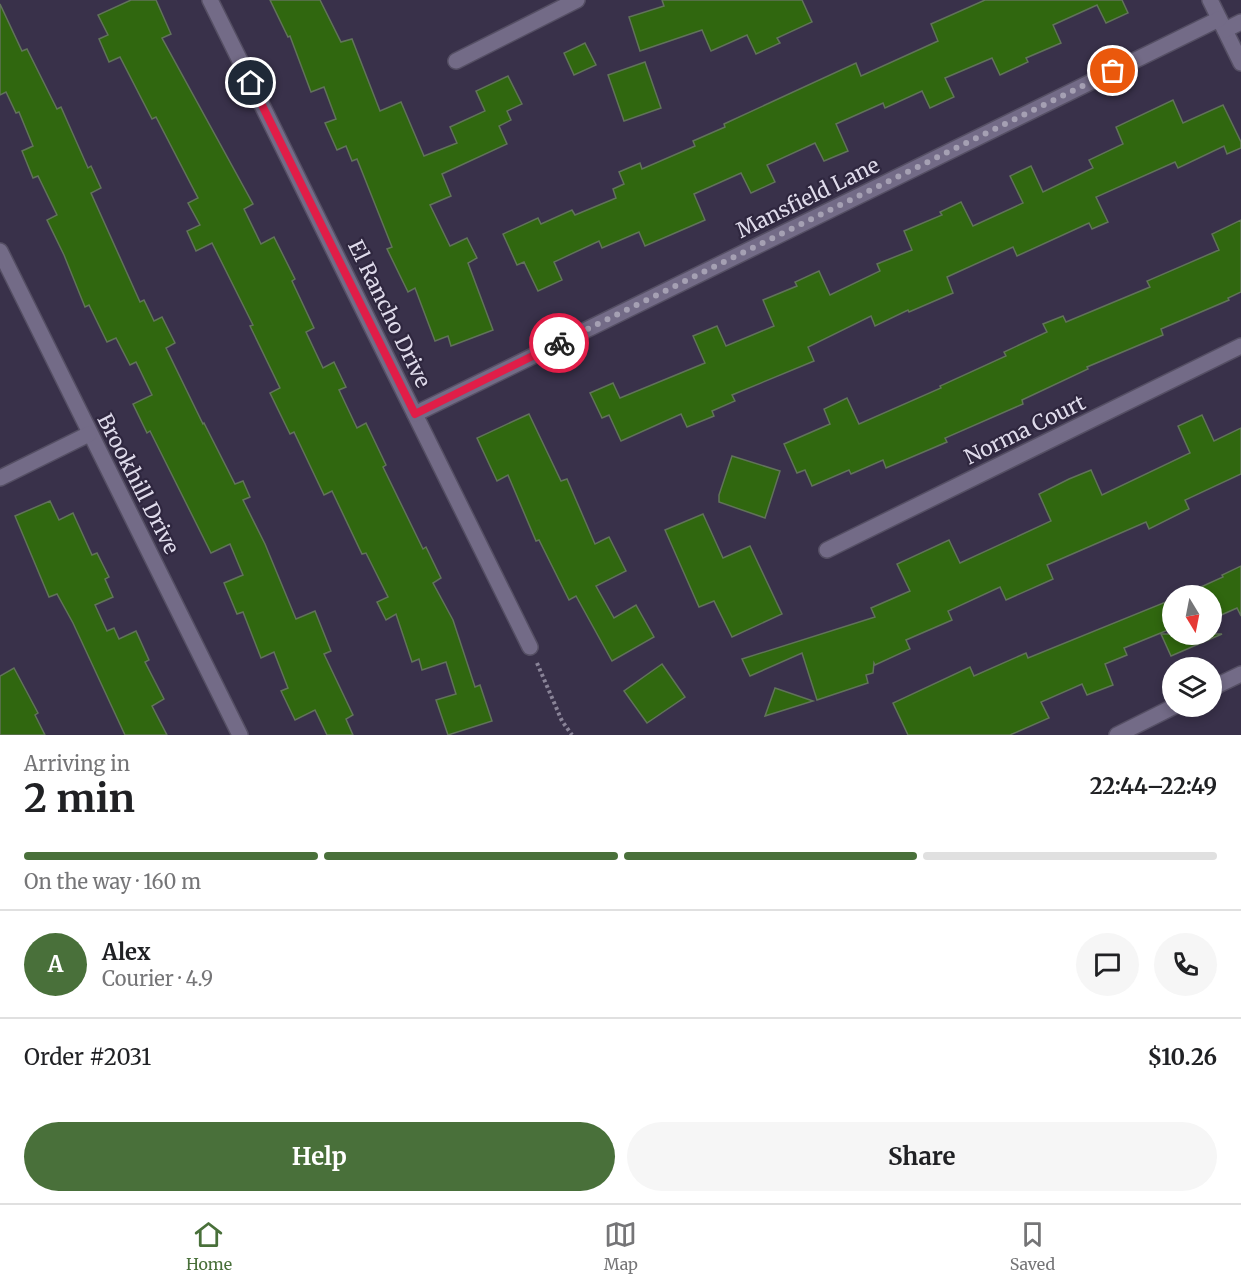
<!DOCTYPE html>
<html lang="en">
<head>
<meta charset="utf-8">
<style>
  :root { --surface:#fff; --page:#f6f6f6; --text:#202124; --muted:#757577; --line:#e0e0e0; --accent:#49703a }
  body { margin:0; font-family:Merriweather,serif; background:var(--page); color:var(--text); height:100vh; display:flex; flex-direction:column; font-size:22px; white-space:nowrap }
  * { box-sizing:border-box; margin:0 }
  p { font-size:20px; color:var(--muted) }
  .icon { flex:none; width:33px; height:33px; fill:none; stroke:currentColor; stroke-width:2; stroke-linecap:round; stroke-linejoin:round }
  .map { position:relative; height:735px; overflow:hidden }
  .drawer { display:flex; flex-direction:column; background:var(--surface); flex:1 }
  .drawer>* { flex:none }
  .needle { width:39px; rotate:170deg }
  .fabs { position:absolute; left:1162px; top:585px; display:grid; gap:12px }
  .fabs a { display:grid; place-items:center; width:60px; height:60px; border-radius:50%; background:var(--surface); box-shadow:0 3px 9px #0003; font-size:30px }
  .pin { position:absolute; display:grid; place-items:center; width:51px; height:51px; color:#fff; margin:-26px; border:3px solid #fff; border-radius:50%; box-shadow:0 2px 6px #0007 }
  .courier { position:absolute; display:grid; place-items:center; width:60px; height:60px; margin:-30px; border:4px solid #e11d48; border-radius:50%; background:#fff; color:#222; box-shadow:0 2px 8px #0007 }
  .head em { font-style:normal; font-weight:700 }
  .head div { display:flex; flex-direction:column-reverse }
  .head { display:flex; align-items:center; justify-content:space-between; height:102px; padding:0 24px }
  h1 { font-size:39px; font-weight:700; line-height:45px }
  .bar { display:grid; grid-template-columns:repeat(4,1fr); gap:9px 6px; align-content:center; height:72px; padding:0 24px }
  .bar i { height:8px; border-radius:4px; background:var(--line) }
  .bar .current { background:var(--accent) }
  .bar p { grid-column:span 4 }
  .line { display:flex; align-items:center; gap:15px; padding:0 24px; border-top:2px solid var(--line) }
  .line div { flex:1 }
  .round { display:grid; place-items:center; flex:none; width:63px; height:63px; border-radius:32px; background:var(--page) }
  .primary-button { display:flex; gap:12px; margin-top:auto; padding:12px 24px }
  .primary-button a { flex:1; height:69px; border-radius:36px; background:var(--accent); color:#fff; font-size:24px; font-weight:700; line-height:69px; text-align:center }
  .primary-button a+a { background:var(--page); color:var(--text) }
  .tab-bar { display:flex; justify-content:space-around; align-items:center; height:84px; border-top:2px solid var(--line); background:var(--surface); font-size:16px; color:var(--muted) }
  .tab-bar a { display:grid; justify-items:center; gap:3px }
  .tab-bar .current { color:var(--accent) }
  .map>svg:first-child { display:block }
  .building { fill:#30670f; stroke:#61735a; stroke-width:1.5 }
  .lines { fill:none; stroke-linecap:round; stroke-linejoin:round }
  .minor-casing { stroke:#554f64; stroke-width:18 }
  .path { stroke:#8a8498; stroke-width:4; stroke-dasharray:3 3; stroke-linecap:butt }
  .minor { stroke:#736b87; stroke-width:15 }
  .done { stroke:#a5a0b3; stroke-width:6; stroke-dasharray:0 10.8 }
  .route { stroke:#e11d48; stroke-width:8 }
  .labels { text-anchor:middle; stroke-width:4.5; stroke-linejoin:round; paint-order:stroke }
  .street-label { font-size:21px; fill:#dfdbeb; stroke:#2f273f }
</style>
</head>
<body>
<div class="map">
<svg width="1241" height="735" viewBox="0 0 1241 735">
  <rect width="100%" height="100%" fill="#39314a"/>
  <g class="building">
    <polygon points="131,0 156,0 171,34 162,38 253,204 244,209 261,244 274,237 295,279 292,281 314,328 306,332 323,368 334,362 346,387 339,390 357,428 366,423 386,465 383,467 423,549 426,547 441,578 433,583 453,620 475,687 480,685 492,721 448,735 436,700 456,694 446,662 422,670 419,659 412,662 396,614 386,620 377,602 388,597 366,553 362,554 332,491 324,495 294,432 290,434 270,393 280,388 250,326 253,325 212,243 196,251 187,231 200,225 188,203 198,198 156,117 152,119 120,57 109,62 99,39 108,35 98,15"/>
    <polygon points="270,0 320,0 341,42 352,39 380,111 401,102 424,156 457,143 450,127 485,111 476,91 508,76 522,104 507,111 511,120 499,126 507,144 442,174 451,196 430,205 450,246 467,238 477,258 468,263 493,330 451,346 448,336 435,341 415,288 408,292 387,249 392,247 357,159 352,161 346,146 337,150 325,123 336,119 324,87 311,92 290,36 288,37"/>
    <polygon points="662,0 802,0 812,22 777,38 780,43 756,54 747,35 711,51 702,30 640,51 629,17 664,6"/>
    <polygon points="985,0 1122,0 1128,13 1106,23 1097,5 1053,25 1061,43 1026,58 1028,62 1000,75 992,58 945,78 954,97 930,108 922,91 885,108 883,103 836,124 848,151 824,161 815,143 767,165 775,182 751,193 741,173 694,194 705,220 645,246 639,232 602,248 599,241 554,262 562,280 538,291 524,262 517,265 503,234 538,218 541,224 572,210 575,215 616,198 613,189 624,184 619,172 640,163 642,169 695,146 693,141 725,127 724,124 856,63 861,76 938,41 931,24"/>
    <polygon points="0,4 22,51 27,49 57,109 61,107 88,168 91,166 101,188 91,193 140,302 144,300 154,321 162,317 175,343 166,348 203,424 204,423 235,484 243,481 250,497 243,500 265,544 296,619 315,611 331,651 324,654 353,715 346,719 353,735 327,735 315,710 295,720 281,691 288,688 274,652 261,658 243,612 237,614 224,583 243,575 230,544 211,553 150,431 147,433 133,404 152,395 136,362 130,365 116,338 107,342 89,305 85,307 64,255 47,220 57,215 38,176 33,178 22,151 33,146 19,112 16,113 6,92 0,95"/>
    <polygon points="585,43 596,65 574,75 564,53"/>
    <polygon points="645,62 661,108 624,121 608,75"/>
    <polygon points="1173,100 1183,123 1223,105 1241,142 1241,148 1227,154 1224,146 1178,168 1175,162 1096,197 1108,222 1092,229 1089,223 1017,256 1013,247 947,277 953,293 909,312 908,310 875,326 871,316 808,347 814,361 732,395 735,401 712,411 714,416 687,427 681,414 621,441 609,415 602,418 590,393 613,383 620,398 705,363 693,336 717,326 726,346 774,326 763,300 797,286 795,282 819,271 830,295 880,271 877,264 912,250 904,231 942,215 940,212 961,202 973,226 1023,203 1010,176 1031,166 1043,192 1093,168 1089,160 1123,144 1116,127"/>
    <polygon points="1241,220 1241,292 1228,298 1229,300 1161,329 1163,335 1087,367 1088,369 1022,400 1023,404 945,438 947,442 886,468 883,460 851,474 849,470 812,486 805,470 797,473 784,444 830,424 824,409 847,398 859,424 941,388 940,386 1006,356 1004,352 1047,332 1043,324 1063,316 1066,322 1150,287 1147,281 1219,250 1212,234"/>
    <polygon points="529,414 561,481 567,479 595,544 609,537 626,571 596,586 614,618 636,605 654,637 612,661 576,596 569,600 539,540 536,541 508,475 497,481 477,438"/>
    <polygon points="1202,415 1214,441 1241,428 1241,474 1185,500 1189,509 1149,529 1146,522 1047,565 1053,579 1006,600 1000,587 948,611 952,620 906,640 910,649 875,665 874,663 873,673 866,675 868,683 817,700 802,653 750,676 742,659 875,617 871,608 910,591 897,564 949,540 960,563 1051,521 1039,494 1069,479 1091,470 1102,495 1190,453 1178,426"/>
    <polygon points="732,456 780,471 765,518 719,502 719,495"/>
    <polygon points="50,501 59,520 73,513 92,555 97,553 109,577 105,579 113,597 95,605 107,631 114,628 119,639 136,631 149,660 145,662 164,699 152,706 167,735 125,735 73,623 57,594 49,597 15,516"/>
    <polygon points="703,514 723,558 750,546 782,614 732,637 714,601 699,607 665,530"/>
    <polygon points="1241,566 1241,616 1237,608 1212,619 1212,596 1181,596 1223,577 1222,575"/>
    <polygon points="1173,599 1173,628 1124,648 1127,655 1105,664 1113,685 1087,695 1082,684 1041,702 1049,718 1010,735 908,735 893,703 970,667 974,676 1026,653 1028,658"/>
    <polygon points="1161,634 1222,634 1171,656"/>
    <polygon points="662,664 685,697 647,723 624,691"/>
    <polygon points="14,668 38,713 35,715 45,735 0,735 0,676"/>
    <polygon points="775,688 813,701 765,716"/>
  </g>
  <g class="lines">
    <defs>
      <g id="minor">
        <polyline points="210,0 530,647"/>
        <polyline points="1210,0 1241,63"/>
        <polyline points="1225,30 1241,22"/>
        <polyline points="456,61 577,0"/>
        <polyline points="0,251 240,735"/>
        <polyline points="415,414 1219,19"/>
        <polyline points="0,478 89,434"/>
        <polyline points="827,550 1241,346"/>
        <polyline points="1212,688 1241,674"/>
        <polyline points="1117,735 1175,706"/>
      </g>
    </defs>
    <use href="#minor" class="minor-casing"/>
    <polyline class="path" points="537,663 562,721 572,735"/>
    <use href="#minor" class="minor"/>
  </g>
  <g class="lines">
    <polyline class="done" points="559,343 1113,71"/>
    <polyline class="route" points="251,83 415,414 559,343"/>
  </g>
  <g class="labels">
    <g class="street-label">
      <text transform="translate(808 198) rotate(-26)" y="7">Mansfield Lane</text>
      <text transform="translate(389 314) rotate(64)" y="7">El Rancho Drive</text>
      <text transform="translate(1025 430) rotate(-26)" y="7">Norma Court</text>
      <text transform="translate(138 484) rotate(63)" y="7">Brookhill Drive</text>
    </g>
  </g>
</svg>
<div class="fabs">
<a><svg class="needle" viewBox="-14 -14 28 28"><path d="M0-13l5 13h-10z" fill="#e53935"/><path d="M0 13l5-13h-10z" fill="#757577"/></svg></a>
<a><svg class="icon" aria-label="layers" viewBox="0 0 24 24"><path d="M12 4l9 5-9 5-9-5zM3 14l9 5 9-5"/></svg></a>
</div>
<div class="pin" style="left:1113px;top:71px;background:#ea580c"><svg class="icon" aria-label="bag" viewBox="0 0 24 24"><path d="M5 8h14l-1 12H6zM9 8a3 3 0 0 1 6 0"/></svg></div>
<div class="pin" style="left:251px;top:83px;background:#1f2937"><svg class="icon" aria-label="home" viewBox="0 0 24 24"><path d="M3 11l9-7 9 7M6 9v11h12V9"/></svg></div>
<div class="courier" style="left:559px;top:343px"><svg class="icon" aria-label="bike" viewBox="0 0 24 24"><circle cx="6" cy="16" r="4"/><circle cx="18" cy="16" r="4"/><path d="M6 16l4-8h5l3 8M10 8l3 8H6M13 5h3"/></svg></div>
</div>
<section class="drawer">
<div class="head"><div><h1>2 min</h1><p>Arriving in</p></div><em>22:44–22:49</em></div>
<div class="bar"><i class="current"></i><i class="current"></i><i class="current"></i><i></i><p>On the way · 160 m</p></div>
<div class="line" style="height:108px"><b class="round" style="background:var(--accent);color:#fff">A</b><div><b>Alex</b><p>Courier · 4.9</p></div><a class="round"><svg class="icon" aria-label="chat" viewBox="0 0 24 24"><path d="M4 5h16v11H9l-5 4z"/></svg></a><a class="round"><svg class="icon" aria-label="phone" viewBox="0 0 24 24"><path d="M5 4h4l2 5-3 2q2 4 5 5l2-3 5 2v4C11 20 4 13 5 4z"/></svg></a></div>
<div class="line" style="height:78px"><div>Order #2031</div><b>$10.26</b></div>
<div class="primary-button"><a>Help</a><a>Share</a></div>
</section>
<nav class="tab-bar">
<a class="current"><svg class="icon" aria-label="home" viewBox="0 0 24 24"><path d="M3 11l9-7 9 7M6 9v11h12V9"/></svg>Home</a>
<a><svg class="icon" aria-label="map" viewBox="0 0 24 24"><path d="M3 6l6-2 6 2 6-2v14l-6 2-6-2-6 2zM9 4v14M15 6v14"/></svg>Map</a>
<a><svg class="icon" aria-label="saved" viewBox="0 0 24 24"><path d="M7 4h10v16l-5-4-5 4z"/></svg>Saved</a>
</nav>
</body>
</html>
